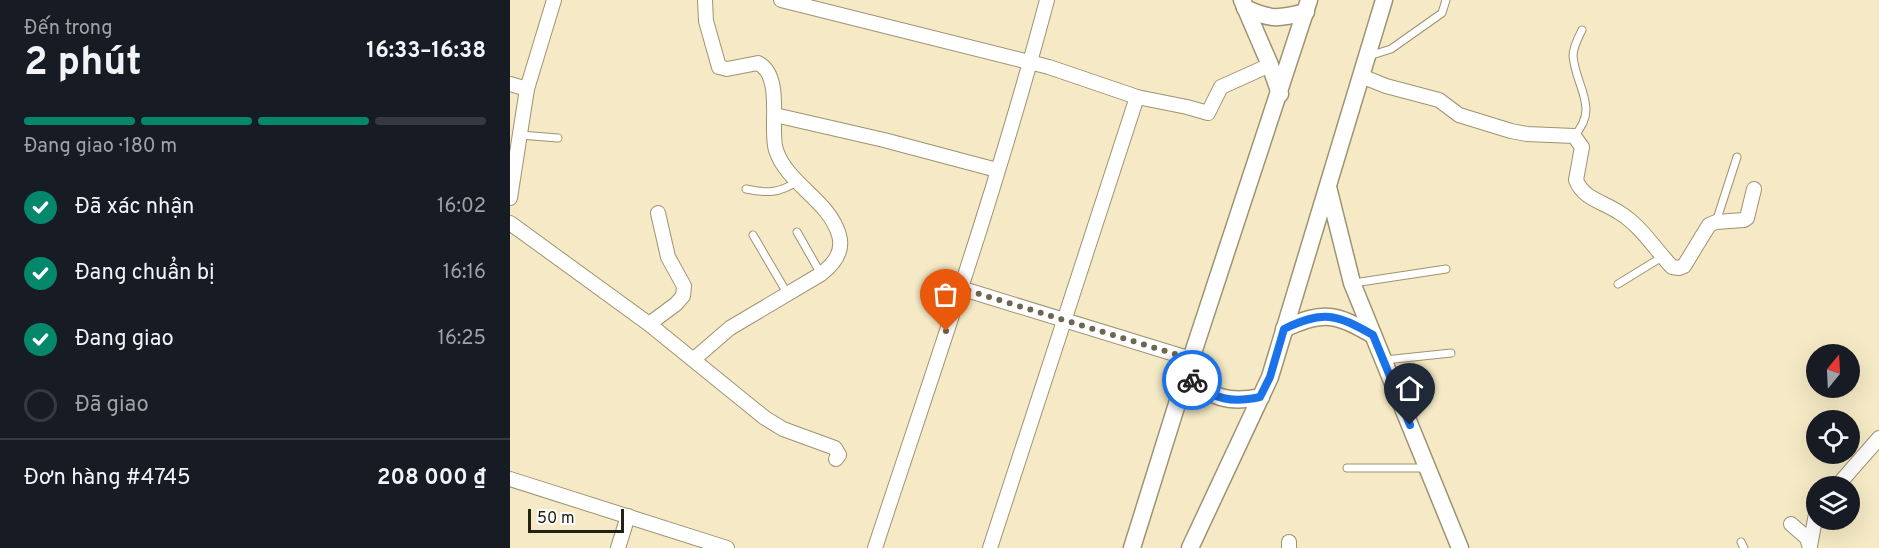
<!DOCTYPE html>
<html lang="vi">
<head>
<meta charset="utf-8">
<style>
  :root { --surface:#171b24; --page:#20242c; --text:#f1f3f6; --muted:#9ea1a6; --line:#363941; --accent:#04876b }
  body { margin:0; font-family:Overpass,sans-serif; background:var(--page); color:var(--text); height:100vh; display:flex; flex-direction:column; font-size:22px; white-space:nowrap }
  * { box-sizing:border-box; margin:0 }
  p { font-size:20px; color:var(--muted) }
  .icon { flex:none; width:33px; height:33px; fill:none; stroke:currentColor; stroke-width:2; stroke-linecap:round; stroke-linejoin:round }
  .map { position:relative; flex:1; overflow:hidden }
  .details { display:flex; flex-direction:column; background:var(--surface); width:510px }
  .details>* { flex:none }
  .needle { width:39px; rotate:18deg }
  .buttons { position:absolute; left:1296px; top:344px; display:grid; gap:12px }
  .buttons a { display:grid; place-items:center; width:54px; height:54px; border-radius:50%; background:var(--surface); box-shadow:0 6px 24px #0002; font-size:30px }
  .scale { position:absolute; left:18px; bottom:15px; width:96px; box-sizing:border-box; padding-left:6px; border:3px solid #242012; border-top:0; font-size:16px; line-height:21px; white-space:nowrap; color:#242012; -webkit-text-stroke:4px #fff; paint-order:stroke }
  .pin { position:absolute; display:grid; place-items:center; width:51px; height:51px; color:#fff; margin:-62px -26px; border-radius:50% 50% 50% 0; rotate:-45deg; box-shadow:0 0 6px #0007 }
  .pin .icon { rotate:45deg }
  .courier { position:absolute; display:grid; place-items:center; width:60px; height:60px; margin:-30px; border:4px solid #1a73e8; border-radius:50%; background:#fff; color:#222; box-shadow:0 2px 8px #0007 }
  .summary em { font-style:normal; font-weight:700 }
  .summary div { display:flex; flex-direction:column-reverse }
  .summary { display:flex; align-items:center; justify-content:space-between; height:102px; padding:0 24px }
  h1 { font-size:39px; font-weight:700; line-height:45px }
  .bar { display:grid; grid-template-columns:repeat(4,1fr); gap:9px 6px; align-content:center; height:72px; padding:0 24px }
  .bar i { height:8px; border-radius:4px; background:var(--line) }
  .bar .active { background:var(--accent) }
  .bar p { grid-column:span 4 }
  .line { display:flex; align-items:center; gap:15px; padding:0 24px; border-top:2px solid var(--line) }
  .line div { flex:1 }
  ol { padding:0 24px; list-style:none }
  li { display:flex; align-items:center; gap:18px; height:66px }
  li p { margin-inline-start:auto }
  li .icon { padding:6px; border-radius:50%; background:var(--accent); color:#fff; stroke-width:4 }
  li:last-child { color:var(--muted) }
  li i { width:33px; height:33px; border:3px solid var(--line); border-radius:50% }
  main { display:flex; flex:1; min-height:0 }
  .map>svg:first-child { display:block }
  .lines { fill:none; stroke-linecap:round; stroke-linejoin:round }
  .service-casing { stroke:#9e9371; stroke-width:9 }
  .minor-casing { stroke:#9e9371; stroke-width:16 }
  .tertiary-casing { stroke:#9e9371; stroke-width:19 }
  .service { stroke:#fff; stroke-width:7 }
  .minor { stroke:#fff; stroke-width:14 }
  .tertiary { stroke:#fff; stroke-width:16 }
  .done { stroke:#6d6751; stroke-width:6; stroke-dasharray:0 10.8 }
  .route { stroke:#1a73e8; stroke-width:8 }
</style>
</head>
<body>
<main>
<section class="details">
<div class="summary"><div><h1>2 phút</h1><p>Đến trong</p></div><em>16:33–16:38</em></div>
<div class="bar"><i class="active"></i><i class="active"></i><i class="active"></i><i></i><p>Đang giao · 180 m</p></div>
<ol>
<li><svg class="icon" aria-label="check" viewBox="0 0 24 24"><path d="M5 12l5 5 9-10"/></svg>Đã xác nhận<p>16:02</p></li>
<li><svg class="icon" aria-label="check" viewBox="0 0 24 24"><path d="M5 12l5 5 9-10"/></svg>Đang chuẩn bị<p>16:16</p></li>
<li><svg class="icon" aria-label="check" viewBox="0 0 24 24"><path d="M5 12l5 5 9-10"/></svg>Đang giao<p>16:25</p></li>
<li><i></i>Đã giao</li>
</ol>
<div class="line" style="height:78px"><div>Đơn hàng #4745</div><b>208 000 ₫</b></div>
</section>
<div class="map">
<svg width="1369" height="548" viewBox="0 0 1369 548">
  <rect width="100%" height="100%" fill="#f5eac5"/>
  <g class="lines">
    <defs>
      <g id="service">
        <polyline points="859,56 881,49 932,13 936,0"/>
        <polyline points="10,135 48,138"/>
        <path d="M 1064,136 C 1090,108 1066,88 1063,56 C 1063,47 1068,38 1072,30"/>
        <path d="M 236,189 C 255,193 270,194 287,181"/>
        <polyline points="1206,222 1227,157"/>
        <polyline points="287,232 311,274"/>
        <polyline points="243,235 277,293"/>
        <polyline points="844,283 936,269"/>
        <polyline points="1108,284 1152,257"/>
        <polyline points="875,360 941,353"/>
        <polyline points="837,468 916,468"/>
        <polyline points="1231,542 1234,548"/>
      </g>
      <g id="minor">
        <polyline points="271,0 539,67 627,97 677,107 698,113 711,87 760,65"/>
        <path d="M 851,76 L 876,86 L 929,100 L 949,115 L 1001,131 L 1017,134 L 1064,136 L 1072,147 L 1066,180 C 1073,199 1094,202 1110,213 C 1131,226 1145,249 1162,267 L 1169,268 L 1174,266 L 1199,225 L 1206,222 L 1234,220 L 1237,218 L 1244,189"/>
        <polyline points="0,84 17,89"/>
        <polyline points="265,115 374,140 487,170"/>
        <polyline points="0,198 17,89 44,0"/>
        <polyline points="0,223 139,324 255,418 273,429 325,448 329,455 326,459"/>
        <polyline points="450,288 681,359"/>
        <polyline points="139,324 166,304 173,296 174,286 158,257 148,213"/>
        <path d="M 184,359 L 220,328 L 311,274 C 324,264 334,252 329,235 C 319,200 277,184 266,150 C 259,129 274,76 248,63 L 217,69 L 209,67 L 196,21 L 195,0"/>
        <polyline points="0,479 217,548"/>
        <polyline points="1327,486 1369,438"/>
        <polyline points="1281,524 1297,538 1300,548"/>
        <polyline points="779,542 779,548"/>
        <polyline points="1300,546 1306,514"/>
        <polyline points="108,548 118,516"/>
        <path d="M 365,548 C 425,366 488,185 537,0"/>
        <polyline points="480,548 627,97"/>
      </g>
      <g id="tertiary">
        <polyline points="732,0 760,65 770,94"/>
        <path d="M 735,8 C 761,20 768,19 796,12"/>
        <polyline points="818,187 842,283 950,548"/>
        <path d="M 774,329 C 814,310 826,314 863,335"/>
        <path d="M 676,375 C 701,397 717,404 751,397"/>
        <polyline points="622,548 681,359 799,0"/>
        <polyline points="680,548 760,377 874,0"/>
      </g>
    </defs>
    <use href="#service" class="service-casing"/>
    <use href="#minor" class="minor-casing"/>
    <use href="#tertiary" class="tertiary-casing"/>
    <use href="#service" class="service"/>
    <use href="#minor" class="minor"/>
    <use href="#tertiary" class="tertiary"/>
  </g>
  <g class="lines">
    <polyline class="done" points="436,331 450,288 681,359 676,375 682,380"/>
    <path class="route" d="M 682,380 C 704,400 722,403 750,397 L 760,377 L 774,329 C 814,310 826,314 863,335 L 900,425"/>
  </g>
</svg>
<div class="buttons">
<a><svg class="needle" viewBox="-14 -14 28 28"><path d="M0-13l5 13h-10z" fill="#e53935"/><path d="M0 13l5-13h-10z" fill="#9ea1a6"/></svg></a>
<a><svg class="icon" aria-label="locate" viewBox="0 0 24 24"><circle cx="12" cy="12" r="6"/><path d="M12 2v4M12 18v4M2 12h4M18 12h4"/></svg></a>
<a><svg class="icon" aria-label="layers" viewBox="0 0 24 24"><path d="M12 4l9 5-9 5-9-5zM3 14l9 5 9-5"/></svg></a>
</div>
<div class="scale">50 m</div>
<div class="pin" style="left:436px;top:331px;background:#ea580c"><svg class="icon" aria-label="bag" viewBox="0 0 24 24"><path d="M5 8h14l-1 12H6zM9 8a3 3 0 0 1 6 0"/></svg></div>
<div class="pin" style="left:900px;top:425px;background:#1f2937"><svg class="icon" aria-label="home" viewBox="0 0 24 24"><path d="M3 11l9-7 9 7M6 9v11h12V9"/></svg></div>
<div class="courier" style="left:682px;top:380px"><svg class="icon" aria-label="bike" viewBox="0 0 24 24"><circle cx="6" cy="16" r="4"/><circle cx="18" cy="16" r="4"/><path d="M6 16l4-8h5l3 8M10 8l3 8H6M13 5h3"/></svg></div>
</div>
</main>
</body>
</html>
